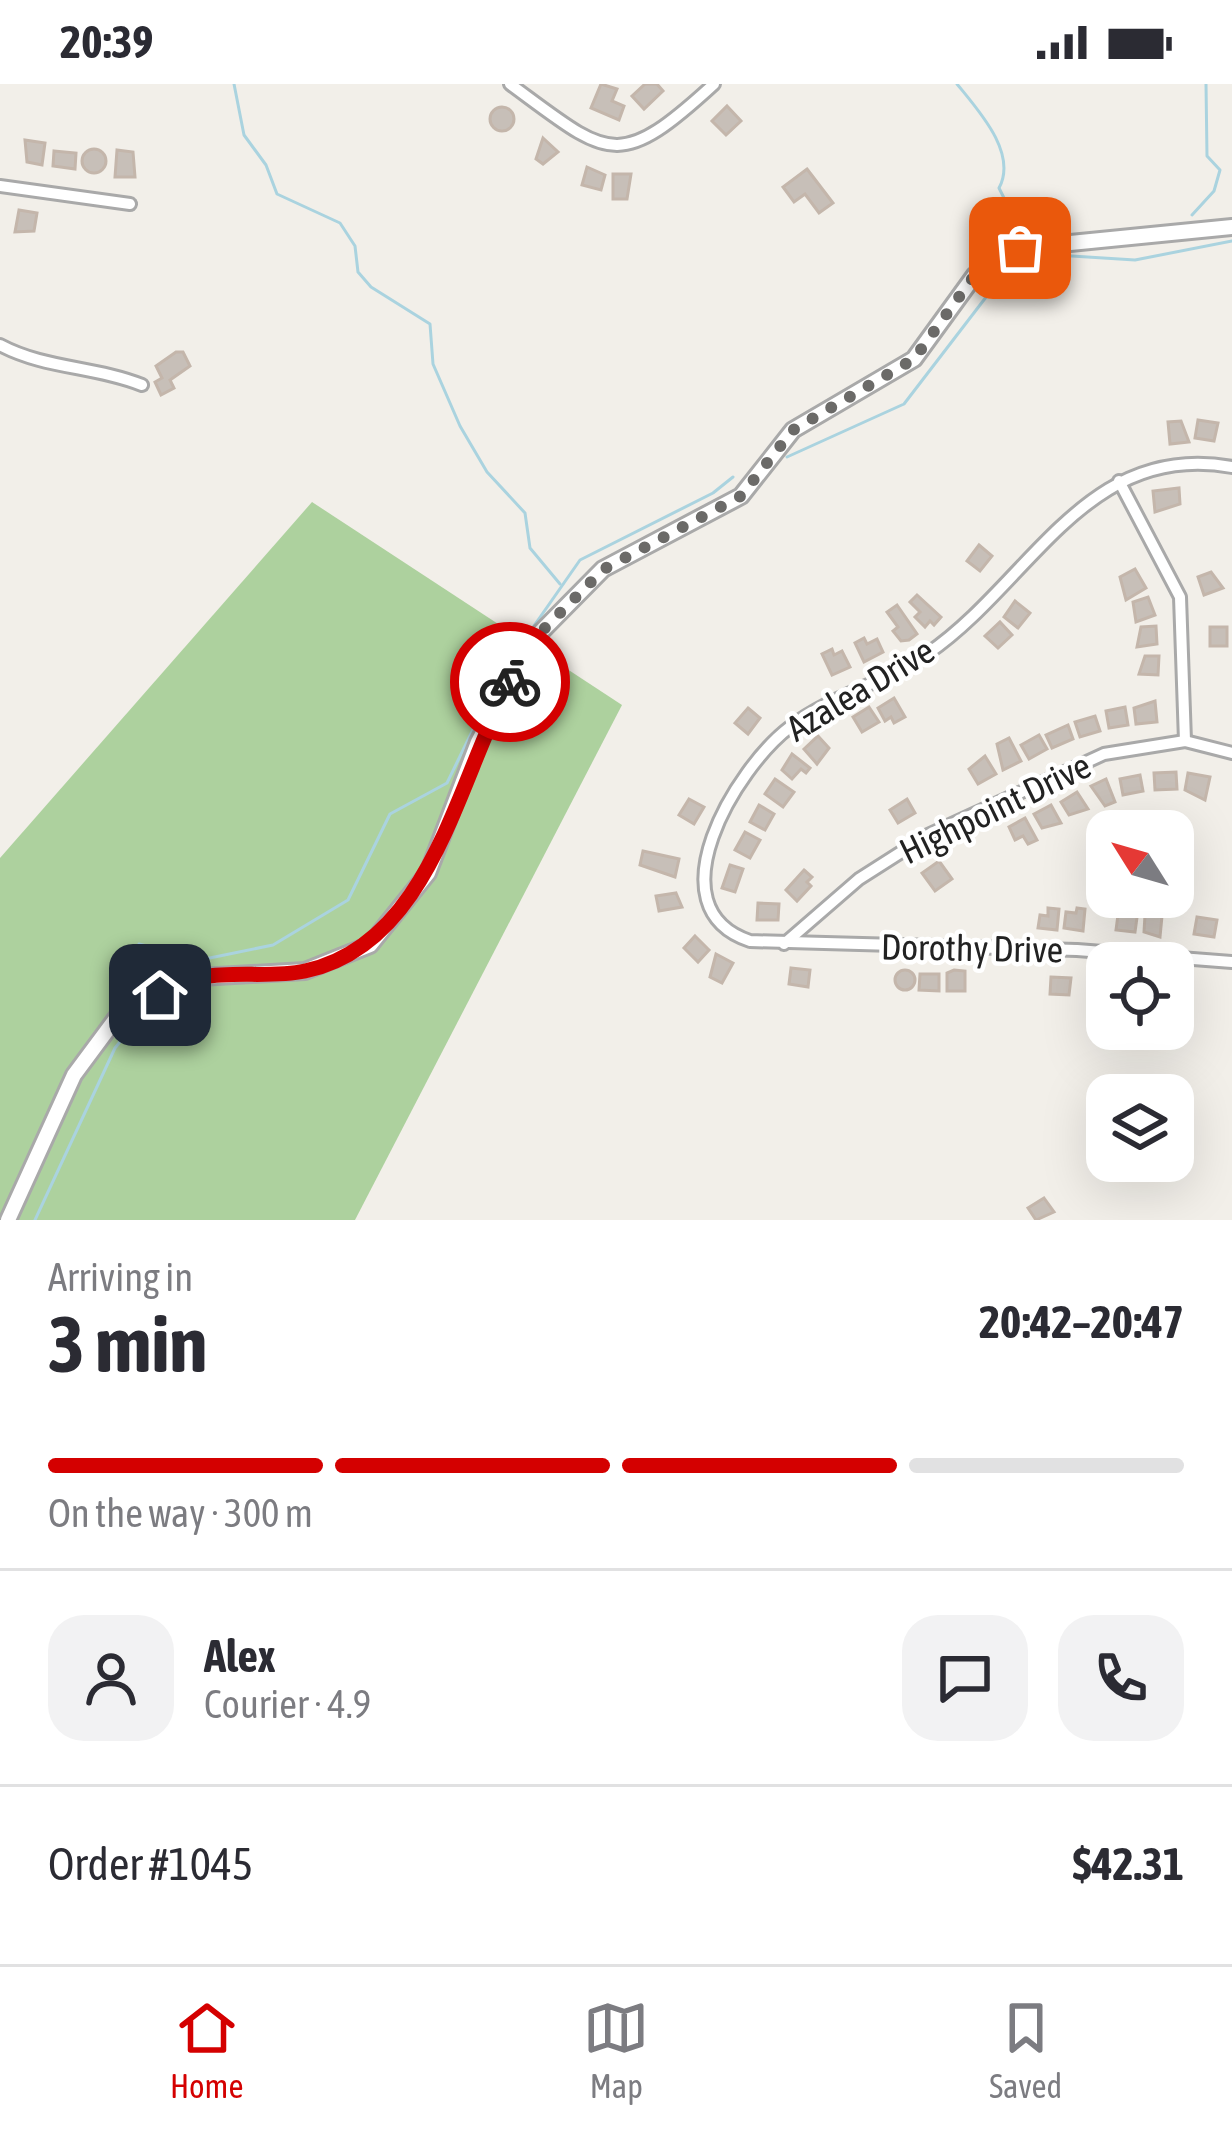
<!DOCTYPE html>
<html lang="en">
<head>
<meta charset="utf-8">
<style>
  :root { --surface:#fff; --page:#f2f2f3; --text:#2b2b33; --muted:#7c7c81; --line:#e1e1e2; --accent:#d40000 }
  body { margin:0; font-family:"Asap Condensed",sans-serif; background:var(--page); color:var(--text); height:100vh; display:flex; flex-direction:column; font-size:45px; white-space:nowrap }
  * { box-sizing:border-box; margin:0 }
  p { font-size:39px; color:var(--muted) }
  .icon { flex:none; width:66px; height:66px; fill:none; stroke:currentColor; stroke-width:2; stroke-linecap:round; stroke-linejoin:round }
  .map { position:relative; height:1136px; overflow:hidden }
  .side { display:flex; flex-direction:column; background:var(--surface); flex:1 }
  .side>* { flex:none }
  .needle { width:78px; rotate:307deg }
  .controls { position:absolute; left:1086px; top:726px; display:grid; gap:24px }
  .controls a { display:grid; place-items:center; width:108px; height:108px; border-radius:24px; background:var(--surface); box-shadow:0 12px 48px #0002; font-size:60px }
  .pin { position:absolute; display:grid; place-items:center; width:102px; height:102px; color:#fff; margin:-51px; border-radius:24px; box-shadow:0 6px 18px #0006 }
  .courier { position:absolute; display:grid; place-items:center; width:120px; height:120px; margin:-60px; border:9px solid #d40000; border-radius:50%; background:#fff; color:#222; box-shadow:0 3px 15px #0007 }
  .overview em { font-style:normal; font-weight:700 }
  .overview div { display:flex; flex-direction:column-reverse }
  .overview { display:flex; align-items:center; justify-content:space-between; height:204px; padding:0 48px }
  h1 { font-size:78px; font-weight:700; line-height:90px }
  .bar { display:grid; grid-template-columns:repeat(4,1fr); gap:18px 12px; align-content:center; height:144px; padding:0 48px }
  .bar i { height:15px; border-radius:9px; background:var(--line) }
  .bar .on { background:var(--accent) }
  .bar p { grid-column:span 4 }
  .line { display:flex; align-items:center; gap:30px; padding:0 48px; border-top:3px solid var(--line) }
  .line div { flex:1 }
  .round { display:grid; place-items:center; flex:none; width:126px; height:126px; border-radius:36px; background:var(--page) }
  .status { display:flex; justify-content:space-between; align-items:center; height:84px; padding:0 60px; background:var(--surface); direction:ltr }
  .status svg { height:33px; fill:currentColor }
  .dock { display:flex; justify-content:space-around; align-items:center; height:168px; border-top:3px solid var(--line); background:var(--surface); font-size:33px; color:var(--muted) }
  .dock a { display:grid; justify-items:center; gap:6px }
  .dock .on { color:var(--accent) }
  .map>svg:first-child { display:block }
  .forest { fill:#add19e }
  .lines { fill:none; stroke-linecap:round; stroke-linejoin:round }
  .stream { stroke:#aad3df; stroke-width:3 }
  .building { fill:#c7bfb8; stroke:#c4b6ab; stroke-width:3 }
  .minor-casing { stroke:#a9a9a9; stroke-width:16 }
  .tertiary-casing { stroke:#a9a9a9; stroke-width:20 }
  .minor { stroke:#fff; stroke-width:10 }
  .tertiary { stroke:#fff; stroke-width:14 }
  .done { stroke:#6b6a68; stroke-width:12; stroke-dasharray:0 21.6 }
  .route { stroke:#d40000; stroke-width:15 }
  .labels { text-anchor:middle; stroke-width:9; stroke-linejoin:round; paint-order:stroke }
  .street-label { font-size:36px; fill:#222; stroke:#fff }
</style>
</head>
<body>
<div class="status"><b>20:39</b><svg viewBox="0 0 49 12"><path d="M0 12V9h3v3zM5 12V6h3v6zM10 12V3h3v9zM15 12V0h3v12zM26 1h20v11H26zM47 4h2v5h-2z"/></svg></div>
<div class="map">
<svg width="1232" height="1136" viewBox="0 0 1232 1136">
  <rect width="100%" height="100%" fill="#f2efe9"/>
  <polygon class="forest" points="312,418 622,621 355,1136 0,1136 0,774"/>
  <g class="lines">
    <g class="stream">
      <polyline points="234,0 244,51 266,81 277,110 340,139 355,162 358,188 371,203 430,240 433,280 460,342 487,388 525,429 530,464 560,500"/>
      <path d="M 957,0 C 978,26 1018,69 999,104 L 1005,116 L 1003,147"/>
      <polyline points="1192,131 1214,107 1220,86 1207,72 1206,0"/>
      <polyline points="787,373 904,320 1003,191 1040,170 1135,176 1232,157"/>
      <polyline points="131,908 139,860 200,876 273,861 348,816 390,730 447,699 499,592 580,476 713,409 733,393"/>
      <polyline points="35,1136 115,964 132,943"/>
    </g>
  </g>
  <g class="building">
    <polygon points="601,0 617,5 612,17 624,22 619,36 591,24"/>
    <polygon points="645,0 657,0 663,7 644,25 632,12"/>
    <polygon points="727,22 741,37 726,51 712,37"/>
    <circle cx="502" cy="35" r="12"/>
    <polygon points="543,54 558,68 543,80 536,75"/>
    <polygon points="25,56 45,59 42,81 27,78"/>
    <circle cx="94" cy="77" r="12"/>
    <polygon points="117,66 133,68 135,93 115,93"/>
    <polygon points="54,67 76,69 75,85 53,82"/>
    <polygon points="587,83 605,91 601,106 582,101"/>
    <polygon points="807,85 833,119 819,129 805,110 794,118 783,103"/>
    <polygon points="613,90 631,90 627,115 613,115"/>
    <polygon points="19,126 37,129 34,147 15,148"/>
    <polygon points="176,268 183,268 190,282 170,296 174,304 161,311 155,298 162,294 156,282"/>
    <polygon points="1198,336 1218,339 1214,357 1195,354"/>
    <polygon points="1181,337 1189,358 1170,360 1168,338"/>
    <polygon points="1179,404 1180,420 1155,428 1153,407"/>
    <polygon points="979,461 992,472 980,487 967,477"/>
    <polygon points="1135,485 1146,504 1126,516 1120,493"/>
    <polygon points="1211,488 1223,504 1204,511 1198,493"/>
    <polygon points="917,511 941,533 934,541 930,537 925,543 915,533 920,528 910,518"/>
    <polygon points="1148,513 1155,531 1136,538 1133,518"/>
    <polygon points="1015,517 1030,529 1018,544 1004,533"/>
    <polygon points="897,521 917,550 909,556 901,557 893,547 898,543 887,528"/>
    <polygon points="1000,538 1012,551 998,564 985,552"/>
    <polygon points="1156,542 1157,560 1137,563 1141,543"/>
    <rect x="1210" y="543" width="17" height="19"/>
    <polygon points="864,554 867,560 877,555 883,568 864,578 855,559"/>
    <polygon points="832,565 834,571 842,567 850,583 832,591 822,570"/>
    <polygon points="1145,572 1159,572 1158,591 1139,590"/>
    <polygon points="894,614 905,633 894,639 891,633 885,637 878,624"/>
    <polygon points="1155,617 1157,638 1136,640 1134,624"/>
    <polygon points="869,623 879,638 862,648 853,633"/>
    <polygon points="1125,623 1128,641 1109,644 1106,627"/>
    <polygon points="748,624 760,634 748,650 735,639"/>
    <polygon points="1095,632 1100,647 1080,653 1075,638"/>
    <polygon points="1068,641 1073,655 1052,664 1046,651"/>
    <polygon points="1039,651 1047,665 1029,675 1021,661"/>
    <polygon points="818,652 829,664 817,680 804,665"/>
    <polygon points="1009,654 1021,677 1003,686 997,660"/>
    <polygon points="792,670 810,684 806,689 801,685 792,695 782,686"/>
    <polygon points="985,672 996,690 978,700 969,685"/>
    <polygon points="1176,688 1177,705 1155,706 1154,689"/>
    <polygon points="1188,689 1210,693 1205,716 1185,706"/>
    <polygon points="1140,691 1143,707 1123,711 1120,695"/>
    <polygon points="775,695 794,708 783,723 765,710"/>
    <polygon points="1106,695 1115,718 1105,722 1091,702"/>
    <polygon points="1077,708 1088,725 1069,731 1061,718"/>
    <polygon points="689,715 704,723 694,740 679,731"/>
    <polygon points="907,715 915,729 898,739 890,726"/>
    <polygon points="759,721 774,730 765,746 750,738"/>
    <polygon points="1051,721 1061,739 1042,744 1034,730"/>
    <polygon points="1025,734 1037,756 1028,760 1023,752 1015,756 1009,743"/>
    <polygon points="745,748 760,756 750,774 735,766"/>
    <polygon points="643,767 679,775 675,793 640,781"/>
    <polygon points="939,777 952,795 935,807 922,789"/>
    <polygon points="730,781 743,785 735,808 722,804"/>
    <polygon points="804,786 812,793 807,798 811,802 797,817 786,806"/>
    <polygon points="676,809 682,823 659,827 656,812"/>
    <polygon points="758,819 779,820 778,836 757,836"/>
    <polygon points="1048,824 1059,825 1057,846 1038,844 1040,831 1048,832"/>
    <polygon points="1077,824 1085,825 1083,847 1064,844 1066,828 1076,829"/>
    <polygon points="1126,825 1138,826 1135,848 1116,846 1118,831 1126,831"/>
    <polygon points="1145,831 1162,832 1160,853 1144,848"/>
    <polygon points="1197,833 1217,836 1214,853 1194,850"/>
    <polygon points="695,852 709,866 698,878 684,864"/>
    <polygon points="716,870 733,879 722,899 710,893"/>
    <polygon points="791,884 810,886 808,903 789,900"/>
    <circle cx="905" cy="896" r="10"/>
    <polygon points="954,886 965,887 965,907 947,907 947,889"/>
    <polygon points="920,890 939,890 939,907 919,906"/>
    <polygon points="1051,893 1071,894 1069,911 1050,910"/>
    <polygon points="1044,1114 1054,1128 1036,1136 1028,1124"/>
  </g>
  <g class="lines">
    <defs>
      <g id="minor">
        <path d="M 510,0 C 609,73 617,89 714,0"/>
        <polyline points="0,102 130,120"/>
        <path d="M 0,261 C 45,285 94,282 142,301"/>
        <path d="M 1232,383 C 1086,356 1030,500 927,570 C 884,599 832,611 790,643 C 736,684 651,824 750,857 L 1077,866 L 1232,878"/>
        <polyline points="1119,397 1180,513 1185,657"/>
        <polyline points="784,860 859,795 928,751 1104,670 1185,657 1232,669"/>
      </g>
      <polyline id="tertiary" points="8,1136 74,991 120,929 200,893 305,887 370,861 428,789 478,658 531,558 603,485 741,412 793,346 914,275 975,191 1020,164 1232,143"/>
    </defs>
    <use href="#minor" class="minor-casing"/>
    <use href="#tertiary" class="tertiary-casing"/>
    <use href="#minor" class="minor"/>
    <use href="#tertiary" class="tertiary"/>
  </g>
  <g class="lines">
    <polyline class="done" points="510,598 531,558 604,485 741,412 793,346 914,275 975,191 1020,164"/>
    <path class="route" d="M 160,911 C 174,905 189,896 203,893 C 236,887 272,894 305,887 C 431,860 457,697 510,598"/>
  </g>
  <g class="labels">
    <g class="street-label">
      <text transform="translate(860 605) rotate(-31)" y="13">Azalea Drive</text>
      <text transform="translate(995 724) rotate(-26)" y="13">Highpoint Drive</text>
      <text transform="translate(972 864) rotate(1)" y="13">Dorothy Drive</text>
    </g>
  </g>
</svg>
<div class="controls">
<a><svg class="needle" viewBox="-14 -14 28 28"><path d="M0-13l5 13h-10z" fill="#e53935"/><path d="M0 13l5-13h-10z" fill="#7c7c81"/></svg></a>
<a><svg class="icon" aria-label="locate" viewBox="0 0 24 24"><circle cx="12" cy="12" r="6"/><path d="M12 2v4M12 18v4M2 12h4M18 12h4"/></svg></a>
<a><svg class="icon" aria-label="layers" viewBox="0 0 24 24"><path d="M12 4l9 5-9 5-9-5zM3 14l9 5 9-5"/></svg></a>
</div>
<div class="pin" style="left:1020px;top:164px;background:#ea580c"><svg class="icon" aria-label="bag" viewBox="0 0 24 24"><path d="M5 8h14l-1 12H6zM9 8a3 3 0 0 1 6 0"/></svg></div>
<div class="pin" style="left:160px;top:911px;background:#1f2937"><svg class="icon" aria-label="home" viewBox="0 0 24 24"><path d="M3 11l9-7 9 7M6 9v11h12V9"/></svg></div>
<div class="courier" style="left:510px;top:598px"><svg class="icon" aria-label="bike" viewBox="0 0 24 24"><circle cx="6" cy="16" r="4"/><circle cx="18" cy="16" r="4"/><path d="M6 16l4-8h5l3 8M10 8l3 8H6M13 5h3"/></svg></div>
</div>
<section class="side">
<div class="overview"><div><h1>3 min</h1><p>Arriving in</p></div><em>20:42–20:47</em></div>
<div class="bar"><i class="on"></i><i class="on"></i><i class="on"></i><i></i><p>On the way · 300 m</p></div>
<div class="line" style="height:216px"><a class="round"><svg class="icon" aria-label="person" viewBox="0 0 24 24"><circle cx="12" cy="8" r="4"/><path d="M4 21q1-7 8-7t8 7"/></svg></a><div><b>Alex</b><p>Courier · 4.9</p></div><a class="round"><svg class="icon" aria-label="chat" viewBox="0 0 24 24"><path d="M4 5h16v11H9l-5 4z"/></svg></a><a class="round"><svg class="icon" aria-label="phone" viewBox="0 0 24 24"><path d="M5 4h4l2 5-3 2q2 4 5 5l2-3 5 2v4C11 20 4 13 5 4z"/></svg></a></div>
<div class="line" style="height:156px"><div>Order #1045</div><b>$42.31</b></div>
</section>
<nav class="dock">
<a class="on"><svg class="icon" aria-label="home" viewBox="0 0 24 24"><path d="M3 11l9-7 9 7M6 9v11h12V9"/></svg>Home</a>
<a><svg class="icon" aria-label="map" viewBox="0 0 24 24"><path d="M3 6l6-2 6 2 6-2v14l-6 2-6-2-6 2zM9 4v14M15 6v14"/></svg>Map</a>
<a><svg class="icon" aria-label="saved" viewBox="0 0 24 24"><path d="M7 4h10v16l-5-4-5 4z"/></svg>Saved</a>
</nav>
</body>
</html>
